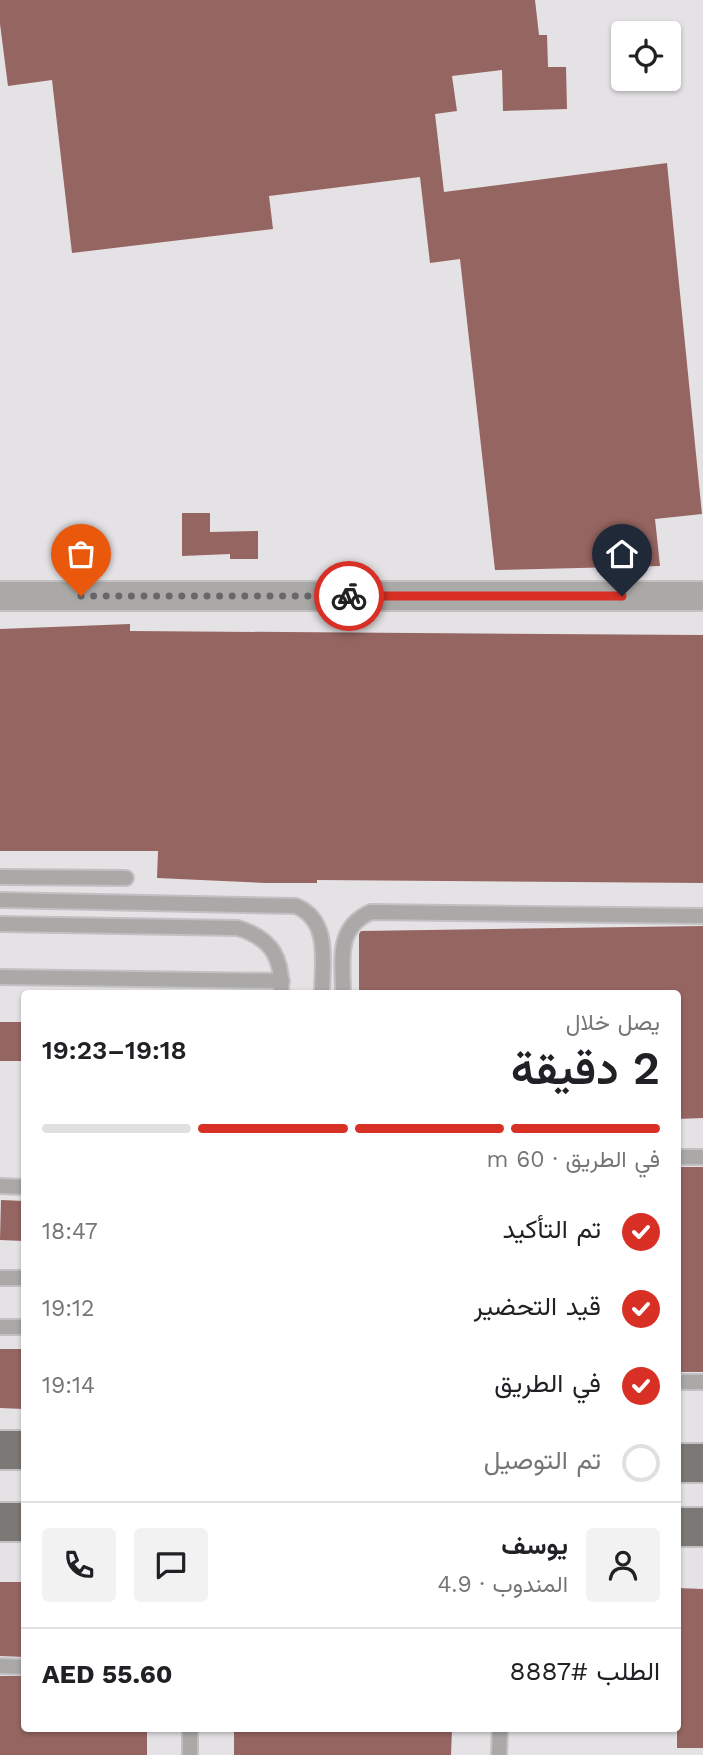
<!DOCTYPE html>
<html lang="ar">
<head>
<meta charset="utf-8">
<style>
  :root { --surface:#fff; --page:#f2f2f2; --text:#202124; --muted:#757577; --line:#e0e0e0; --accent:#d93025 }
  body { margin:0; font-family:"Work Sans",Vazirmatn,sans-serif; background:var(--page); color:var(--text); direction:rtl; height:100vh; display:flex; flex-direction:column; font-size:26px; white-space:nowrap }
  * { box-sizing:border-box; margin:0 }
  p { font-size:23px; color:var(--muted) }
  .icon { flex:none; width:38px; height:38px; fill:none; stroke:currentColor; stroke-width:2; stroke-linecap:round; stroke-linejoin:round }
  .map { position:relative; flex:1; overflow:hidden; direction:ltr }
  .details { position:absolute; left:21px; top:990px; width:660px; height:742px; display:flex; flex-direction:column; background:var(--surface); border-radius:7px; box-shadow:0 2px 5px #0004; direction:rtl }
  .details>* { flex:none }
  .tools { position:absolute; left:611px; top:21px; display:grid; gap:14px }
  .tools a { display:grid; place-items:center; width:70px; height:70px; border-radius:7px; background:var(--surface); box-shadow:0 2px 5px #0004; font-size:35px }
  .pin { position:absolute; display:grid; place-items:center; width:60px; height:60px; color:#fff; margin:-72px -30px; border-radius:50% 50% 50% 0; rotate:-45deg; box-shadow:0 0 7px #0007 }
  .pin .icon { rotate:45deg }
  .courier { position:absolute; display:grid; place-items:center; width:70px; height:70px; margin:-35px; border:5px solid #d93025; border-radius:50%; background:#fff; color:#222; box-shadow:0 2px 9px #0007 }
  .head em { font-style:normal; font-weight:600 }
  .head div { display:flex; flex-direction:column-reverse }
  .head { display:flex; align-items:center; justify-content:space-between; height:119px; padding:0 21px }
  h1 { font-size:46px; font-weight:600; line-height:52px }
  .bar { display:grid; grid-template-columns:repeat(4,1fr); gap:10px 7px; align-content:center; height:84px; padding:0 21px }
  .bar i { height:9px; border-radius:5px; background:var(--line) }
  .bar .active { background:var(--accent) }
  .bar p { grid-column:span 4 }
  .line { display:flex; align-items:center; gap:18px; padding:0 21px; border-top:2px solid var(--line) }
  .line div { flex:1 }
  .round { display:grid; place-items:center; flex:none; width:74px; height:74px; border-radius:7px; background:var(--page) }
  ol { padding:0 21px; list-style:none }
  li { display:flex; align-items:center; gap:21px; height:77px }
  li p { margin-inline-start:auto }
  li .icon { padding:7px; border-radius:50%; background:var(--accent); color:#fff; stroke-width:4 }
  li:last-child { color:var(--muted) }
  li i { width:38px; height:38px; border:4px solid var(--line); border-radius:50% }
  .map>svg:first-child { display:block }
  .building { fill:#956561 }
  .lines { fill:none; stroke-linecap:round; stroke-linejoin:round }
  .service-casing { stroke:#c3c0c3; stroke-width:18 }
  .minor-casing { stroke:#c3c0c3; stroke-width:32 }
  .primary-casing { stroke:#c3c0c3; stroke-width:42 }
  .service { stroke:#aaa9a7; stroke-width:14 }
  .minor { stroke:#aaa9a7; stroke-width:28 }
  .primary { stroke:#7b7875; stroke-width:38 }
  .done { stroke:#696769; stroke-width:7; stroke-dasharray:0 12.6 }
  .route { stroke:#d93025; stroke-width:9 }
</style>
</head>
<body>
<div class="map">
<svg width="703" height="1755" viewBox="0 0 703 1755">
  <rect width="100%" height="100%" fill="#e5e2e5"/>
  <g class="building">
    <polygon points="0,0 535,0 539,35 547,35 548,67 566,67 567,109 503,111 502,70 452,76 457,111 435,114 444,192 667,163 702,514 655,519 660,566 495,570 460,259 430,263 420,177 269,196 273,229 72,253 52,80 8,86 0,24"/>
    <polygon points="182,513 210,513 210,532 258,531 258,559 230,559 230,554 182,556"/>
    <polygon points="130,624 130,631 703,635 703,883 317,880 317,883 266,883 157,878 158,851 0,851 0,629"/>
    <polygon points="703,926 703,1118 677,1119 677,994 359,994 359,934 361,931"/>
    <rect x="0" y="1022" width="24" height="39"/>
    <rect x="677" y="1167" width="26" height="205"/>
    <polygon points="1,1200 24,1201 24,1241 0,1240"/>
    <polygon points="0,1349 24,1349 24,1409 0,1408"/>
    <polygon points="0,1582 24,1582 24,1657 0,1656"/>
    <polygon points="677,1588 703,1589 703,1748 677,1748"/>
    <polygon points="0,1676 24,1676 24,1729 147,1729 147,1755 0,1755"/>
    <polygon points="234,1729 452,1729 451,1755 234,1755"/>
  </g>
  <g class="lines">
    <defs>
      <g id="service">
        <polyline points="0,877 126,878"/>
        <path d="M 0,900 L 296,906 C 331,921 322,962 322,994"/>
        <path d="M 0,924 L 238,928 C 273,939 283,959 281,994"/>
        <polyline points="0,977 282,981"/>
        <path d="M 343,994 C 343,961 335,928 371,912 L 703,916"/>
        <polyline points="677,1157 703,1157"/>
        <polyline points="0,1186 24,1187"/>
        <polyline points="0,1278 24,1278"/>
        <polyline points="0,1327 24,1327"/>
        <polyline points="677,1382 703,1382"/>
        <polyline points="0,1666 24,1667"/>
        <polyline points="499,1754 500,1729"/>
        <polyline points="190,1755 190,1729"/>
      </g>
      <polyline id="minor" points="0,596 703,596"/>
      <g id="primary">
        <polyline points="0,1450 24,1450"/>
        <polyline points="677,1463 703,1463"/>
        <polyline points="0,1522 24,1522"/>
        <polyline points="677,1527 703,1527"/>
      </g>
    </defs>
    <use href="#service" class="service-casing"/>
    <use href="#minor" class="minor-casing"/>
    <use href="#primary" class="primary-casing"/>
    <use href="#service" class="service"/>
    <use href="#minor" class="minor"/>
    <use href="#primary" class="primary"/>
  </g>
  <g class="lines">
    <polyline class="done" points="81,596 349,596"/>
    <polyline class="route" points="349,596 622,596"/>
  </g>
</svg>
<div class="tools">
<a><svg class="icon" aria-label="locate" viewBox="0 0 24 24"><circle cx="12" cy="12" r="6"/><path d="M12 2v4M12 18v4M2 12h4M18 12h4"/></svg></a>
</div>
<div class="pin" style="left:81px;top:596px;background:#ea580c"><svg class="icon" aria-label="bag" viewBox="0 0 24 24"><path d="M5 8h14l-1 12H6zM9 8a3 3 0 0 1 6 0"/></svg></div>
<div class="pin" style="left:622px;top:596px;background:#1f2937"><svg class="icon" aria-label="home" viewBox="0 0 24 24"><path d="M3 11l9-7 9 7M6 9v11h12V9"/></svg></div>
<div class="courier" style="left:349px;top:596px"><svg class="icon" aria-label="bike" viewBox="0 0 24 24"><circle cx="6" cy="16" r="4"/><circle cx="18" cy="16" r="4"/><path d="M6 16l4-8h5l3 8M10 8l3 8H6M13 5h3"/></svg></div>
<section class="details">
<div class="head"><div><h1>2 دقيقة</h1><p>يصل خلال</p></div><em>19:18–19:23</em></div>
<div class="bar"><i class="active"></i><i class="active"></i><i class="active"></i><i></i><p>في الطريق · 60 m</p></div>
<ol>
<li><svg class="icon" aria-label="check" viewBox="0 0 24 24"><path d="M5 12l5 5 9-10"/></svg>تم التأكيد<p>18:47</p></li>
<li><svg class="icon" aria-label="check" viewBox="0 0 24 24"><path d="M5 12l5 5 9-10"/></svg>قيد التحضير<p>19:12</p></li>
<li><svg class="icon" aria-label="check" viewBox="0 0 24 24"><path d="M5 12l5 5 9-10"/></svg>في الطريق<p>19:14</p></li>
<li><i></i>تم التوصيل</li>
</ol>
<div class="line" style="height:126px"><a class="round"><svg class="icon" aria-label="person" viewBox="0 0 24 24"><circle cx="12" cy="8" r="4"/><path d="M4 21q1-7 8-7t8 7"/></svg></a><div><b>يوسف</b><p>المندوب · 4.9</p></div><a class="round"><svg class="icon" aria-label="chat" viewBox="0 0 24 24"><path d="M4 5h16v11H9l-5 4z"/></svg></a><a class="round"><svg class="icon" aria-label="phone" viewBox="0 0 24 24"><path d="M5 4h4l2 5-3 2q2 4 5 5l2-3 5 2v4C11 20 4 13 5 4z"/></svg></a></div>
<div class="line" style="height:91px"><div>الطلب #8887</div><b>AED 55.60</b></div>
</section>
</div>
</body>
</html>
